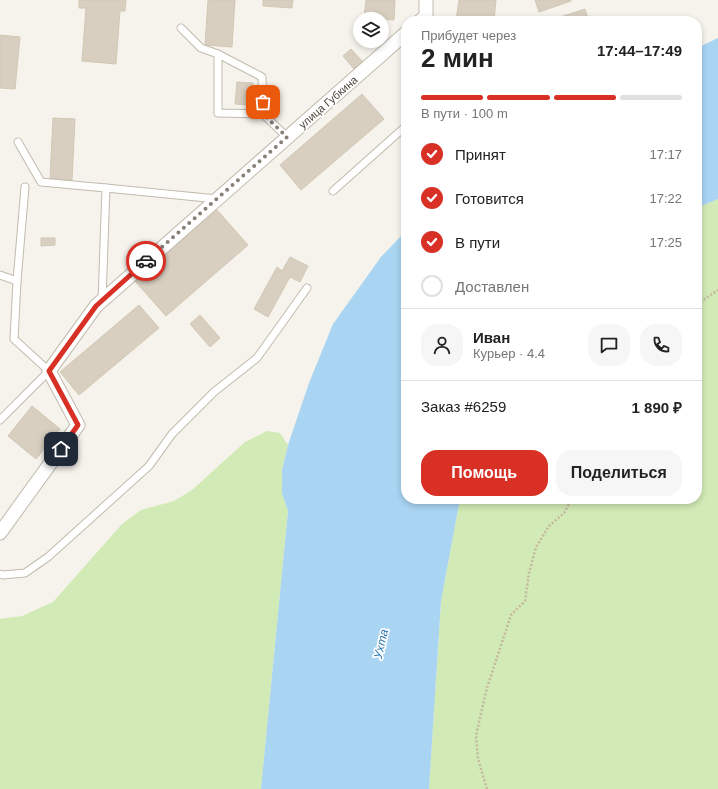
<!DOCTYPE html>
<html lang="ru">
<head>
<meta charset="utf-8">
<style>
  :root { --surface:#fff; --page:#f6f6f6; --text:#222; --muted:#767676; --line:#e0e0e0; --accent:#d93025 }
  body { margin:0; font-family:Arial,sans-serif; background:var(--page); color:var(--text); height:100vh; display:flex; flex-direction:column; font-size:15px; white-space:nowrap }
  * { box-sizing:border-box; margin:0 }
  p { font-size:13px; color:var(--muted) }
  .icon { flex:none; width:22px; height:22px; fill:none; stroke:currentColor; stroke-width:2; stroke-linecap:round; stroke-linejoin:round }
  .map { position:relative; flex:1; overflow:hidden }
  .panel { position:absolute; left:401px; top:16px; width:301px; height:488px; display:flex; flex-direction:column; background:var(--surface); border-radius:16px; box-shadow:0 2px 6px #0003 }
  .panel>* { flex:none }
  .buttons { position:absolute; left:353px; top:12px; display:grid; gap:8px }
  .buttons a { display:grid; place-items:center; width:36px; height:36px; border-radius:50%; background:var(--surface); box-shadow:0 2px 6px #0003; font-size:20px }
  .pin { position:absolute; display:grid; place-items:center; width:34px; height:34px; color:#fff; margin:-17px; border-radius:8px; box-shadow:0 2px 6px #0006 }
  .courier { position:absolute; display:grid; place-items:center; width:40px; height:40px; margin:-20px; border:3px solid #d93025; border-radius:50%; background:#fff; color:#222; box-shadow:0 1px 5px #0007 }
  .summary em { font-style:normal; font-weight:700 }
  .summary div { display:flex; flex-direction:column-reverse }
  .summary { display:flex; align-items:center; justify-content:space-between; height:68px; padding:0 20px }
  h1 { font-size:26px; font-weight:700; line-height:30px }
  .bar { display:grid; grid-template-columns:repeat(4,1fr); gap:6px 4px; align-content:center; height:48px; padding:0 20px }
  .bar i { height:5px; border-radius:3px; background:var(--line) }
  .bar .on { background:var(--accent) }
  .bar p { grid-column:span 4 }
  .line { display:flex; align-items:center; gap:10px; padding:0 20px; border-top:1px solid var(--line) }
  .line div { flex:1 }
  .round { display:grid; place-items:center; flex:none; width:42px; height:42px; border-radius:16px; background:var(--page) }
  ol { padding:0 20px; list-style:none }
  li { display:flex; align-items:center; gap:12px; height:44px }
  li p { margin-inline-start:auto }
  li .icon { padding:4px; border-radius:50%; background:var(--accent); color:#fff; stroke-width:4 }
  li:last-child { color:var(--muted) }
  li i { width:22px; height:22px; border:2px solid var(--line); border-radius:50% }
  .action { display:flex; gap:8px; margin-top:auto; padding:8px 20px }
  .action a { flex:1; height:46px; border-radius:16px; background:var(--accent); color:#fff; font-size:16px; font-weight:700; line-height:46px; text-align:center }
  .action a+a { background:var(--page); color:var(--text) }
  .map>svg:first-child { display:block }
  .green { fill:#d2eab5 }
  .water { fill:#a9d4f2 }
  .building { fill:#d8cfc1; stroke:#d3c7b4 }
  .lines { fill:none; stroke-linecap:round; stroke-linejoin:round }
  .service-casing { stroke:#c2bbae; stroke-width:9 }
  .minor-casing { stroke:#c2bbae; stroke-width:15 }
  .path { stroke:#c4b79f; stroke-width:2.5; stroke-dasharray:2 2; stroke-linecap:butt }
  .service { stroke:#fff; stroke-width:7 }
  .minor { stroke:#fff; stroke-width:13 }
  .done { stroke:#878178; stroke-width:4; stroke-dasharray:0 7.2 }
  .route { stroke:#d93025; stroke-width:5 }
  .labels { text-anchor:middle; stroke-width:3.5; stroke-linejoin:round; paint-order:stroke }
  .street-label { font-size:11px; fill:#4b4439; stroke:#fff }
  .water-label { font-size:12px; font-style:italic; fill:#2e7ab2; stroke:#fff }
</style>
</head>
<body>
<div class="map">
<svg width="718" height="789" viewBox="0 0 718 789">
  <rect width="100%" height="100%" fill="#f6f3ec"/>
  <g class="green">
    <polygon points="718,199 718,789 429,789 441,601 460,499 697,499 697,208"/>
    <polygon points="267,431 280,433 288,445 282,470 282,493 288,511 261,789 0,789 0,619 22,616 53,602 122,524 141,510 174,501 192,490 245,442"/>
  </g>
  <g class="water">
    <polygon points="718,38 718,199 697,208 697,48"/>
    <polygon points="406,231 406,499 460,499 441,601 429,789 261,789 288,511 282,493 282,470 288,445 309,383 333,324 381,257"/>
  </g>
  <g class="building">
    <polygon points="79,0 126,0 125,11 120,11 116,64 82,61 86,8 79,8"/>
    <polygon points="208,0 235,0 232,47 205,45"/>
    <polygon points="263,0 293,0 292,8 263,6"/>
    <polygon points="366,0 395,0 394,20 364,18"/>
    <polygon points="459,0 496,0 494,21 456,21"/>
    <polygon points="535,0 571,0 571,1 539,12"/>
    <polygon points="585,9 589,21 548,21"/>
    <polygon points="0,35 20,37 15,89 0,88"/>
    <polygon points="351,49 363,62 354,69 343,56"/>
    <polygon points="237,82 253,83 252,105 235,104"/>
    <polygon points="362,94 384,119 301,190 280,165"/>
    <polygon points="53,118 75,119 72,180 50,179"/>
    <polygon points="217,210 248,245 166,316 135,281"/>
    <polygon points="41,238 55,238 55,245 41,246"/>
    <polygon points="290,257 308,266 300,282 290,277 268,317 254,309 277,267 282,271"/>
    <polygon points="139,305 159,328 79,395 60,372"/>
    <polygon points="200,315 220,338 210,347 190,324"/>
    <polygon points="32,406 60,429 36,459 8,436"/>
  </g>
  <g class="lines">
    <defs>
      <g id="service">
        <polyline points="181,28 201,48 218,54"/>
        <polyline points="263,114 262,77 218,54 218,113 263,114 287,137"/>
        <polyline points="18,142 41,182 106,188 102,300"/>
        <polyline points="106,188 217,199"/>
        <polyline points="333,191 406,126"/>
        <polyline points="0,275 17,281 14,339 49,371 0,420"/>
        <polyline points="17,281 25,187"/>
        <polyline points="0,574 3,575 25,573 48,557 149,466 172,434 214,392 257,358 307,288"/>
      </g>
      <g id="minor">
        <polyline points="420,21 426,16 426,0"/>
        <polyline points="0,533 78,425 49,371 96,306 406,33"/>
      </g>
    </defs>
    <use href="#service" class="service-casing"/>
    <use href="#minor" class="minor-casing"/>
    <g class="path">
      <polyline points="697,304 718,290"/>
      <polyline points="487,789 478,759 476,735 487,688 511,615 525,601 529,573 536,547 549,526 564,513 572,499"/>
    </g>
    <use href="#service" class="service"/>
    <use href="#minor" class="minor"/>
  </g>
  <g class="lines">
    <polyline class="done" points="146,261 287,137 263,114 263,102"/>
    <polyline class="route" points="61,449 78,425 49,371 96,306 146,261"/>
  </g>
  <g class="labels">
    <g class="street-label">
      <text transform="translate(328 102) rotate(-41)" y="4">улица Губкина</text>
    </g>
    <g class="water-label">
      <text transform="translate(381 644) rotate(-77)" y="4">Ухта</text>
    </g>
  </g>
</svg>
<div class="buttons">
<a><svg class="icon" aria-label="layers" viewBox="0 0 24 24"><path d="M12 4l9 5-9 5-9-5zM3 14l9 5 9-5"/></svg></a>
</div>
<div class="pin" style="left:263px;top:102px;background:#ea580c"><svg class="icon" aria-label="bag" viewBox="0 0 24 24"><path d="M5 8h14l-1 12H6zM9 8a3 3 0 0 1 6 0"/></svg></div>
<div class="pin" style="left:61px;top:449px;background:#1f2937"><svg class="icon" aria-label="home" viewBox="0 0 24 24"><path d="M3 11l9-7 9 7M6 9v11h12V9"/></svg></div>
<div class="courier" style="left:146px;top:261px"><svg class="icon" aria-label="car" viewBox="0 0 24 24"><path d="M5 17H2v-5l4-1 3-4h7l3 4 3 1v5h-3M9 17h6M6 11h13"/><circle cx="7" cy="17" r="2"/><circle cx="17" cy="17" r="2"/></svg></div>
<section class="panel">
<div class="summary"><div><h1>2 мин</h1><p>Прибудет через</p></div><em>17:44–17:49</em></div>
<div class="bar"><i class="on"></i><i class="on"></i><i class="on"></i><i></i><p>В пути · 100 m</p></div>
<ol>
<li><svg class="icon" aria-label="check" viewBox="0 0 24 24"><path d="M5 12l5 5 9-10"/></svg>Принят<p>17:17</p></li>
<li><svg class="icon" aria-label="check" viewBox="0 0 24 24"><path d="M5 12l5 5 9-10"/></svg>Готовится<p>17:22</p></li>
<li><svg class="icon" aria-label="check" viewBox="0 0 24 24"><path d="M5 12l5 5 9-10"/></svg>В пути<p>17:25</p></li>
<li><i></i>Доставлен</li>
</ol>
<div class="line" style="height:72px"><a class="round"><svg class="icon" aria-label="person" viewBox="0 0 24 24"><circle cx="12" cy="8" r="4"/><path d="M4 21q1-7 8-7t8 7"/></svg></a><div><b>Иван</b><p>Курьер · 4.4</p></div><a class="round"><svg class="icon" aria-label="chat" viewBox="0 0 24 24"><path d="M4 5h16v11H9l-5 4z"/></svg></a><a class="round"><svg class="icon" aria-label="phone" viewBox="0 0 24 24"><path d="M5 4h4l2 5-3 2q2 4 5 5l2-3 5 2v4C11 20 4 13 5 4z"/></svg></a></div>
<div class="line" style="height:52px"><div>Заказ #6259</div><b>1 890 ₽</b></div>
<div class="action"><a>Помощь</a><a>Поделиться</a></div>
</section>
</div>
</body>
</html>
